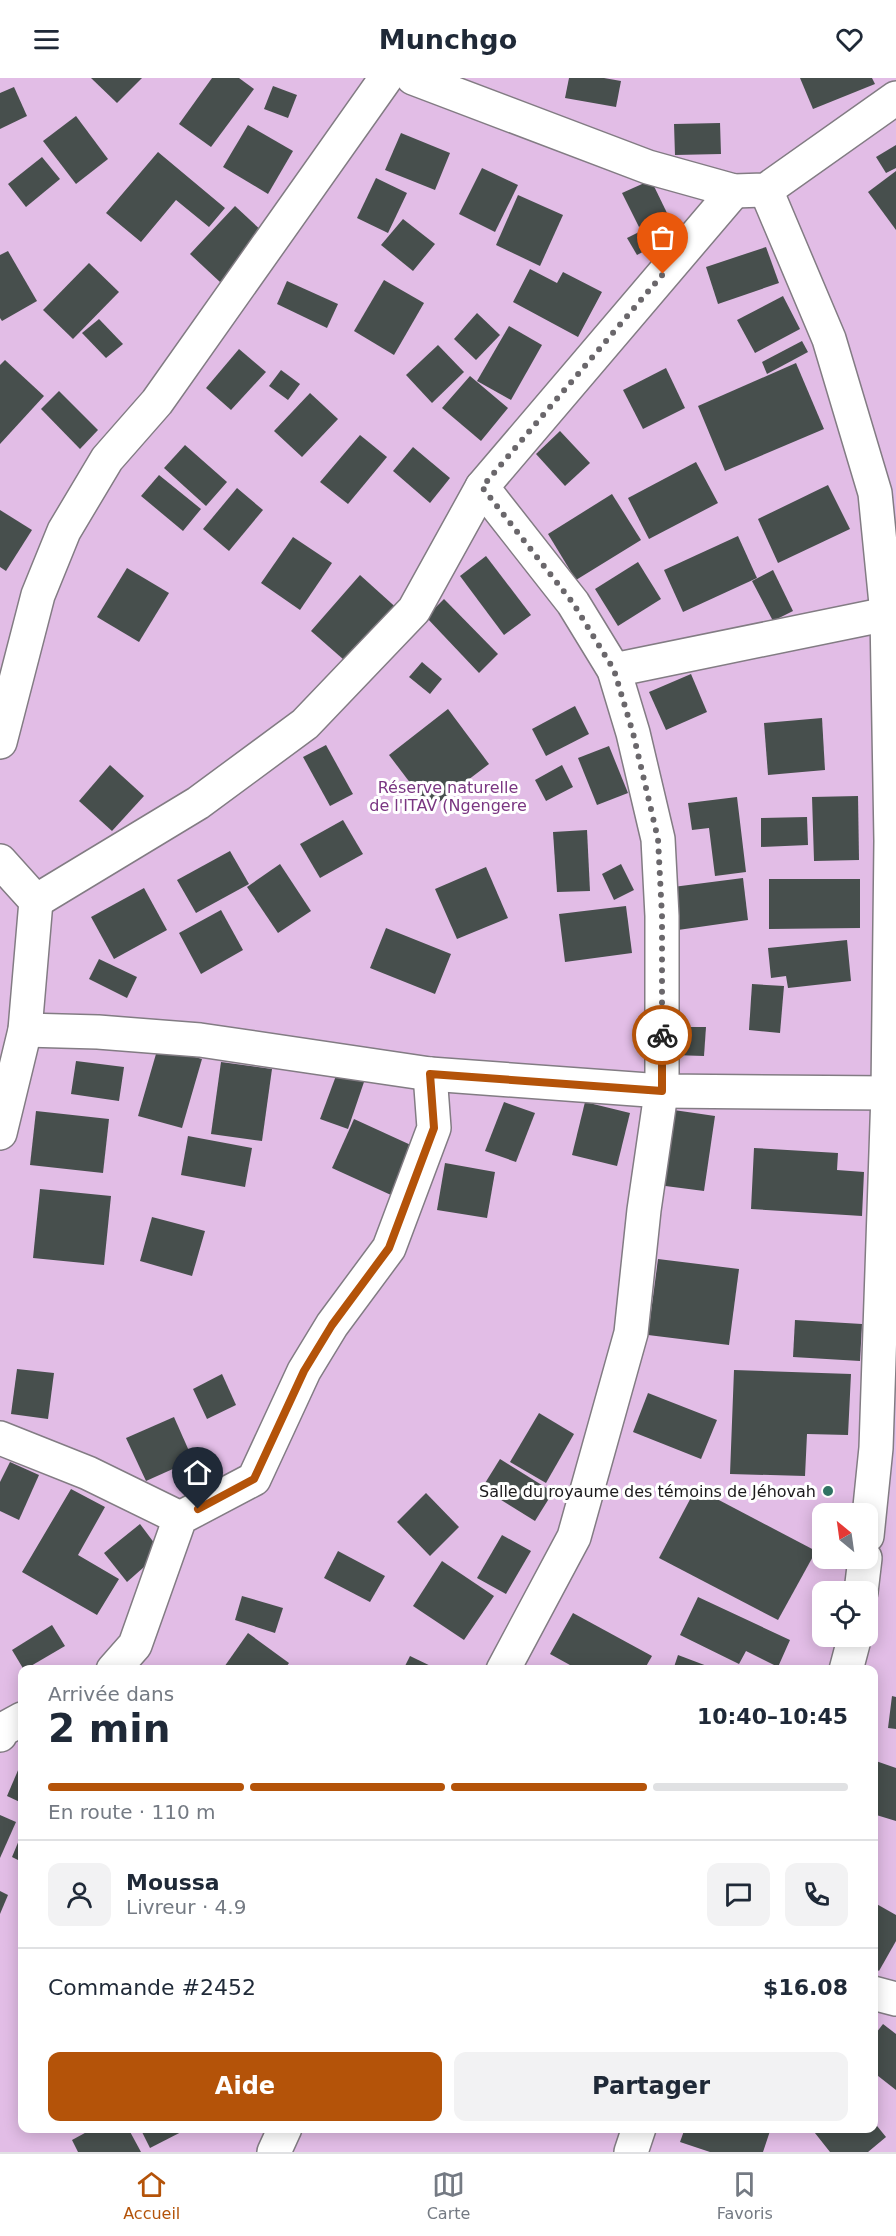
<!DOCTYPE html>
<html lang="fr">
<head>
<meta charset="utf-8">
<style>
  :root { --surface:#fff; --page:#f2f2f3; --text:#1f2937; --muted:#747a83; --line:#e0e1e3; --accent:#b45309 }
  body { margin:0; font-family:"DejaVu Sans",sans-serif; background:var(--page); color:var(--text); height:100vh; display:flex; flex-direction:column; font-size:22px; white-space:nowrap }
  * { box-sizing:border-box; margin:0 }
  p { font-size:20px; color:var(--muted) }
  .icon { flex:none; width:33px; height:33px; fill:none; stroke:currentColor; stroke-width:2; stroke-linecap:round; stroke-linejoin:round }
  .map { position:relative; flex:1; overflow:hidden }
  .sheet { position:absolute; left:18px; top:1587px; width:860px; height:468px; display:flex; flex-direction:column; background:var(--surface); border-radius:12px; box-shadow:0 3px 15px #0003 }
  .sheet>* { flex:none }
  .needle { width:39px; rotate:331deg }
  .fabs { position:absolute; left:812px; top:1425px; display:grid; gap:12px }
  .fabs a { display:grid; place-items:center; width:66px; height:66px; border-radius:12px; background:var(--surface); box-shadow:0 3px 15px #0003; font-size:30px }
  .pin { position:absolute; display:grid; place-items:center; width:51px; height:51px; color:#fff; margin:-62px -26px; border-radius:50% 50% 50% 0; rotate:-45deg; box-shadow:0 0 6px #0007 }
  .pin .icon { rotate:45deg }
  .courier { position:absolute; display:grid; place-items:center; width:60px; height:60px; margin:-30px; border:4px solid #b45309; border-radius:50%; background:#fff; color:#222; box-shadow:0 2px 8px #0007 }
  .headline em { font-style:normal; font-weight:700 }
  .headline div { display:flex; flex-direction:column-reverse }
  .headline { display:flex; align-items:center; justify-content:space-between; height:102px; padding:0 30px }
  h1 { font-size:39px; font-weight:700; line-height:45px }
  .bar { display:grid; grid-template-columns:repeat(4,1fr); gap:9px 6px; align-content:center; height:72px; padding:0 30px }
  .bar i { height:8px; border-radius:4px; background:var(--line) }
  .bar .on { background:var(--accent) }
  .bar p { grid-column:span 4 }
  .line { display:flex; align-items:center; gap:15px; padding:0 30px; border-top:2px solid var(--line) }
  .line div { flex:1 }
  .round { display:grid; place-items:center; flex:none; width:63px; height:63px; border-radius:12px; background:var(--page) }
  .button { display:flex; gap:12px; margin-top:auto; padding:12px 30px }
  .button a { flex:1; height:69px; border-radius:12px; background:var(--accent); color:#fff; font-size:24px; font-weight:700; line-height:69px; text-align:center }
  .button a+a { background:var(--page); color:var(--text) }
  header { display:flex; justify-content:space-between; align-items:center; height:78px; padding:0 30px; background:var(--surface); font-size:27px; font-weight:700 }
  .tabs { display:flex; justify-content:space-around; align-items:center; height:84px; border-top:2px solid var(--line); background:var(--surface); font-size:16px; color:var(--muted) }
  .tabs a { display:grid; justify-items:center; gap:3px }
  .tabs .on { color:var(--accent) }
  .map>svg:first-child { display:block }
  .green { fill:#e2bde6; fill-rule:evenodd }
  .building { fill:#474f4d }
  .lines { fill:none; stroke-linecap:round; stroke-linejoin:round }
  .minor-casing { stroke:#827c83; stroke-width:36 }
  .minor { stroke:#fff; stroke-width:33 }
  .done { stroke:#6a676b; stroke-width:6; stroke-dasharray:0 10.8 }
  .route { stroke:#b45309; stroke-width:8 }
  .poi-dot { fill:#317364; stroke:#fff; stroke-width:2 }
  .labels { text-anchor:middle; stroke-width:6; stroke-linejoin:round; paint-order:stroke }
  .park-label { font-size:16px; fill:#7a3682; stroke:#fff }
  .poi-label { font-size:16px; fill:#1b191b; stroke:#fff; text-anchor:end }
</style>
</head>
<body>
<header><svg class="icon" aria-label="menu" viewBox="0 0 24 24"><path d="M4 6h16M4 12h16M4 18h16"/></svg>Munchgo<svg class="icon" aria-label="heart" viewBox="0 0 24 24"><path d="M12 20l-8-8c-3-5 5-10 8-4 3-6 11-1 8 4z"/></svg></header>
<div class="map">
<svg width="896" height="2074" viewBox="0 0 896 2074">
  <rect width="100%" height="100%" fill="#fef9ff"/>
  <path class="green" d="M 0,0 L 896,0 L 896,2074 L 0,2074 ZM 822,1436 L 867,1436 L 867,1480 L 822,1480 ZM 822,1514 L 867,1514 L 867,1558 L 822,1558 ZM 22,1592 L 873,1592 L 873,2050 L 22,2050 Z"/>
  <g class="building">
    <polygon points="91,0 142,0 117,25"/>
    <polygon points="212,0 239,0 254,11 211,69 179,46"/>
    <polygon points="569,0 604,0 621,3 616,29 565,20"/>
    <polygon points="800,0 872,0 875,6 813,31"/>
    <polygon points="273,8 297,17 288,40 264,31"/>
    <polygon points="14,9 27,38 0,51 0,15"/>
    <polygon points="76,38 108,81 76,106 43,63"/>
    <polygon points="720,45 721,76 675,77 674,46"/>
    <polygon points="248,47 293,73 268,116 223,89"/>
    <polygon points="401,55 450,75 435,112 385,92"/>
    <polygon points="896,67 896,90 886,95 876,79"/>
    <polygon points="158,74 225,130 209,149 176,122 141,164 106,135"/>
    <polygon points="42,79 60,101 26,129 8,106"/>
    <polygon points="482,90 518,107 495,154 459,136"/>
    <polygon points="896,93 896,152 868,114"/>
    <polygon points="376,100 407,115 388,155 357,140"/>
    <polygon points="651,102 667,135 639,149 622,115"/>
    <polygon points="518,117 563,137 540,188 496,167"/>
    <polygon points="235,128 265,156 220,204 190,176"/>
    <polygon points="403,141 435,166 413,193 381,167"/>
    <polygon points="659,144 667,161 637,177 627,160"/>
    <polygon points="766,169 779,205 718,226 706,189"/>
    <polygon points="8,173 37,223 2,243 0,240 0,177"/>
    <polygon points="89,185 119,214 73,261 43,232"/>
    <polygon points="530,191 557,205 563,194 602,214 578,259 513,224"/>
    <polygon points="384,202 424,225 394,277 354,253"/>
    <polygon points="287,203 338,226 327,250 277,226"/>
    <polygon points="783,218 800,251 755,275 737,242"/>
    <polygon points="477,235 500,257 476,282 454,261"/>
    <polygon points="99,241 123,266 106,280 82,255"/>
    <polygon points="509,248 542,267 511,322 477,303"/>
    <polygon points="802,263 808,274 767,296 762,284"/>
    <polygon points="438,267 464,294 432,325 406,297"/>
    <polygon points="239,271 266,294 231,332 206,310"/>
    <polygon points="5,282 44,318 0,366 0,287"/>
    <polygon points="796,285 824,351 725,393 698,328"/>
    <polygon points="666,290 685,330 643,351 623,312"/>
    <polygon points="281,292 300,306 288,322 269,308"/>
    <polygon points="470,298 508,330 481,363 442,330"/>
    <polygon points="59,313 98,352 80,371 41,331"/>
    <polygon points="310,315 338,341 302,379 274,353"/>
    <polygon points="560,353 590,385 565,408 536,376"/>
    <polygon points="360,357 387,379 348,426 320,404"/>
    <polygon points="185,367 227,404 206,428 164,390"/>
    <polygon points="413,369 450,400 430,425 393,393"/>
    <polygon points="696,384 718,425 649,461 628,420"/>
    <polygon points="159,397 201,431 183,453 141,418"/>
    <polygon points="828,407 850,451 778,485 758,441"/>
    <polygon points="237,410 263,432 229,473 203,451"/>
    <polygon points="612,416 641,462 576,502 548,456"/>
    <polygon points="0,432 32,452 6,493 0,489"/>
    <polygon points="738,458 757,500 683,534 664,492"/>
    <polygon points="293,459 332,485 300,532 261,505"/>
    <polygon points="486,478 531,537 504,557 460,498"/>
    <polygon points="638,484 661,521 618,548 595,511"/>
    <polygon points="127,490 169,515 139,564 97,539"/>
    <polygon points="773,492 793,533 773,543 752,503"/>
    <polygon points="360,497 401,534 352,589 311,553"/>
    <polygon points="444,521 498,576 479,595 426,539"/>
    <polygon points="422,584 442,601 430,616 409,599"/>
    <polygon points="691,596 707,634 666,652 649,614"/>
    <polygon points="575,628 589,656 546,678 532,651"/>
    <polygon points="448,631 489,686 430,731 389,677"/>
    <polygon points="822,640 825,692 768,697 764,645"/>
    <polygon points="326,667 353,716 330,728 303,679"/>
    <polygon points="609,668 628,715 597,727 578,680"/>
    <polygon points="110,687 144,718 112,753 79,723"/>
    <polygon points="562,687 573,709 546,723 535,702"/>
    <polygon points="858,718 859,782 814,783 812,719"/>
    <polygon points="737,719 746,794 715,798 709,750 692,752 688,725"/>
    <polygon points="807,739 808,767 761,769 761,740"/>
    <polygon points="343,742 363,776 320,800 300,766"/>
    <polygon points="587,752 590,813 557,814 553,754"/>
    <polygon points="230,773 249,806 196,835 177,802"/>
    <polygon points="280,786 311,833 278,855 247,809"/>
    <polygon points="621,786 634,812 614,822 602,796"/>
    <polygon points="486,789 508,840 457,861 435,811"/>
    <polygon points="743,800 748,842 678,852 673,809"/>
    <polygon points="769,801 860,801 860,850 769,851"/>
    <polygon points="144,810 167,852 114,881 91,839"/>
    <polygon points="626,828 632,875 565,884 559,836"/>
    <polygon points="221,832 243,872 201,896 179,855"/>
    <polygon points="386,850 451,876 435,916 370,890"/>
    <polygon points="847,862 851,903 788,910 786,898 771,900 768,870"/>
    <polygon points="99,881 137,899 127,920 89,901"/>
    <polygon points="752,906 784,908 780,955 749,952"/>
    <polygon points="674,949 706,949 704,978 673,977"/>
    <polygon points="158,969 202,981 182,1050 138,1038"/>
    <polygon points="76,983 124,989 119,1023 71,1016"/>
    <polygon points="221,984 272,991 262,1063 211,1056"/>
    <polygon points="337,995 364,1004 348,1051 320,1041"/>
    <polygon points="504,1024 535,1035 516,1084 485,1073"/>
    <polygon points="585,1024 630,1035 617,1088 572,1077"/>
    <polygon points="660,1030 715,1038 704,1113 650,1106"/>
    <polygon points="36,1033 109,1041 103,1095 30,1087"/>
    <polygon points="354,1041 413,1068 391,1117 332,1090"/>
    <polygon points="188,1058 252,1070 245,1109 181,1097"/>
    <polygon points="754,1070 838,1075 837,1092 864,1094 862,1138 751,1131"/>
    <polygon points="445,1085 495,1094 487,1140 437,1132"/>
    <polygon points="40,1111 111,1118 104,1187 33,1180"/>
    <polygon points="152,1139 205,1153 192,1198 140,1183"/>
    <polygon points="658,1181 739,1191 729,1267 648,1257"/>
    <polygon points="795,1242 862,1246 860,1283 793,1279"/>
    <polygon points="17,1291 54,1295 48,1341 11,1336"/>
    <polygon points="734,1292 851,1296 848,1357 807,1356 805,1398 730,1396"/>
    <polygon points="222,1296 236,1327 207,1341 193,1311"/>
    <polygon points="648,1315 717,1342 701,1381 633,1354"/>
    <polygon points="539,1335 574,1356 546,1405 510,1384"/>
    <polygon points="174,1339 193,1382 146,1403 126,1360"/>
    <polygon points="500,1381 553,1414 535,1443 482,1410"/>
    <polygon points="10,1384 39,1397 19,1442 0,1433 0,1404"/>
    <polygon points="696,1410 816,1473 778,1542 659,1480"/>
    <polygon points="71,1411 105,1429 78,1477 119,1501 97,1537 22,1494"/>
    <polygon points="426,1415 459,1449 430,1478 397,1444"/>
    <polygon points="140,1446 161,1474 127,1504 104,1475"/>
    <polygon points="502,1457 531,1473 506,1516 477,1500"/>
    <polygon points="338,1473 385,1498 370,1524 324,1500"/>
    <polygon points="442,1483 494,1518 464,1562 413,1528"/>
    <polygon points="242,1518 283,1530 275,1555 235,1542"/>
    <polygon points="698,1519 790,1562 778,1589 746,1573 739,1586 680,1557"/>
    <polygon points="573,1535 652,1578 644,1592 579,1592 550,1576"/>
    <polygon points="52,1547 65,1568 24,1592 12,1572"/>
    <polygon points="248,1555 289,1585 284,1592 222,1592"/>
    <polygon points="678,1577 715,1591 715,1592 673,1592"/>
    <polygon points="410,1578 439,1592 403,1592"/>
    <polygon points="892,1618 896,1619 896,1651 888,1650"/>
    <polygon points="873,1682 896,1690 896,1743 873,1736"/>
    <polygon points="22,1683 22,1725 7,1718"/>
    <polygon points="0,1737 16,1744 0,1780"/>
    <polygon points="22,1755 22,1784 12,1779"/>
    <polygon points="0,1813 8,1817 0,1836"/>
    <polygon points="873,1824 896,1837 896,1863 879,1893 873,1889"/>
    <polygon points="883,1946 896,1956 896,2012 873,1994 873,1959"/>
    <polygon points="873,2043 886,2059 868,2074 830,2074 811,2050 873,2050"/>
    <polygon points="94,2050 128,2050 141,2074 78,2074 72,2062"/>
    <polygon points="140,2050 189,2050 150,2070"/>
    <polygon points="685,2050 771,2050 763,2074 710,2074 680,2064"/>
  </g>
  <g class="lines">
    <defs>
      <g id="minor">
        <polyline points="413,0 648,89 734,113 766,112 896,20"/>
        <polyline points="766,112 829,261 875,415 887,536 891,763 888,1015 876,1370 867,1458"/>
        <polyline points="482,409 573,525 614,592 633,655 658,761 662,838 662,1008 644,1132 631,1255 574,1459 503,1592"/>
        <polyline points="614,592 887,536"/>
        <polyline points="0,664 38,517 64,453 107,381 157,324 386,0"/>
        <polyline points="0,783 36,823 25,952 0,1055"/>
        <polyline points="36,823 198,725 305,646 414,532 482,409 734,113"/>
        <polyline points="25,952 98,954 200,962 430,996 662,1013 888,1015"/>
        <polyline points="0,1360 88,1395 180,1440"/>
        <polyline points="861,1514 865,1480"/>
        <polyline points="113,1592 135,1567 180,1440 254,1401 304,1293 332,1247 389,1170 434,1050 430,996"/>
        <polyline points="846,1592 855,1558"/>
        <polyline points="0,1657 2,1652 22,1641"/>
        <polyline points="873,1915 896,1921"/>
        <polyline points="274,2074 285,2050"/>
        <polyline points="631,2074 639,2050"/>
      </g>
    </defs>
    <use href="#minor" class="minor-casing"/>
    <use href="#minor" class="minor"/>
  </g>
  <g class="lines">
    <polyline class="done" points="662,957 662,838 658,761 633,655 614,592 573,525 482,409 663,196"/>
    <polyline class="route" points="198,1431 254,1401 304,1293 332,1247 389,1170 434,1050 430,996 662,1013 662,957"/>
  </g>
  <circle class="poi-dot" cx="828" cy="1413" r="6"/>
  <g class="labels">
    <g class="park-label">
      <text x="448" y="715">Réserve naturelle<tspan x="448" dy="18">de l'ITAV (Ngengere</tspan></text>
    </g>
    <g class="poi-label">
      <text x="816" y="1419">Salle du royaume des témoins de Jéhovah</text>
    </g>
  </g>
</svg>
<div class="fabs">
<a><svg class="needle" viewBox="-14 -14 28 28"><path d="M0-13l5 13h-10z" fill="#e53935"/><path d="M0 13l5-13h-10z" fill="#747a83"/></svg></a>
<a><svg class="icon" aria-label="locate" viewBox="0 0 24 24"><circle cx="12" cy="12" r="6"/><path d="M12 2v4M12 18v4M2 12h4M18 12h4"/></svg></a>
</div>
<div class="pin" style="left:663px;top:196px;background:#ea580c"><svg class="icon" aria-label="bag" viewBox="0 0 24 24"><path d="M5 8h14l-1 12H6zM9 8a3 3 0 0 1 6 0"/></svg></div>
<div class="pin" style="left:198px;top:1431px;background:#1f2937"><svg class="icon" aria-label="home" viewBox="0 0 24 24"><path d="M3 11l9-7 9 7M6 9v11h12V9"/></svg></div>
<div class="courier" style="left:662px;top:957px"><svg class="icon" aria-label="bike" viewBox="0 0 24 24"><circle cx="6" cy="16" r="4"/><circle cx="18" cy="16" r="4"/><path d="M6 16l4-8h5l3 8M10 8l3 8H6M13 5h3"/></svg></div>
<section class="sheet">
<div class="headline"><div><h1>2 min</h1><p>Arrivée dans</p></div><em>10:40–10:45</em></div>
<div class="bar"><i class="on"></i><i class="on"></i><i class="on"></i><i></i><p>En route · 110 m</p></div>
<div class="line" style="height:108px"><a class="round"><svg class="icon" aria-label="person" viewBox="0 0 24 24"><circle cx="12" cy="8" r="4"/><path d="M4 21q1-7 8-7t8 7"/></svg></a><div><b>Moussa</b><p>Livreur · 4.9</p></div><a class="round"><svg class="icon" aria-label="chat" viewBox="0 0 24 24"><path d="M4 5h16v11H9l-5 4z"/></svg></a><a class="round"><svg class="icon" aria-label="phone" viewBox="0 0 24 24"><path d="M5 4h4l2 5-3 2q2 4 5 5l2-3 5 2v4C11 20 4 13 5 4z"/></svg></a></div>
<div class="line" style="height:78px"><div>Commande #2452</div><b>$16.08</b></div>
<div class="button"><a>Aide</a><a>Partager</a></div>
</section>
</div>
<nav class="tabs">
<a class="on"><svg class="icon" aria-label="home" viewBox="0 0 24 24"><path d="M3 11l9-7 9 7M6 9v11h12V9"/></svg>Accueil</a>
<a><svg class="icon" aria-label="map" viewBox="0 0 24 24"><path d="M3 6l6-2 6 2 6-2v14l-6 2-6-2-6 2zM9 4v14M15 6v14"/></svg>Carte</a>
<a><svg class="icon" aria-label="saved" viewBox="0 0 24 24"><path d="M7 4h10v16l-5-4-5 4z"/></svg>Favoris</a>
</nav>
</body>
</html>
